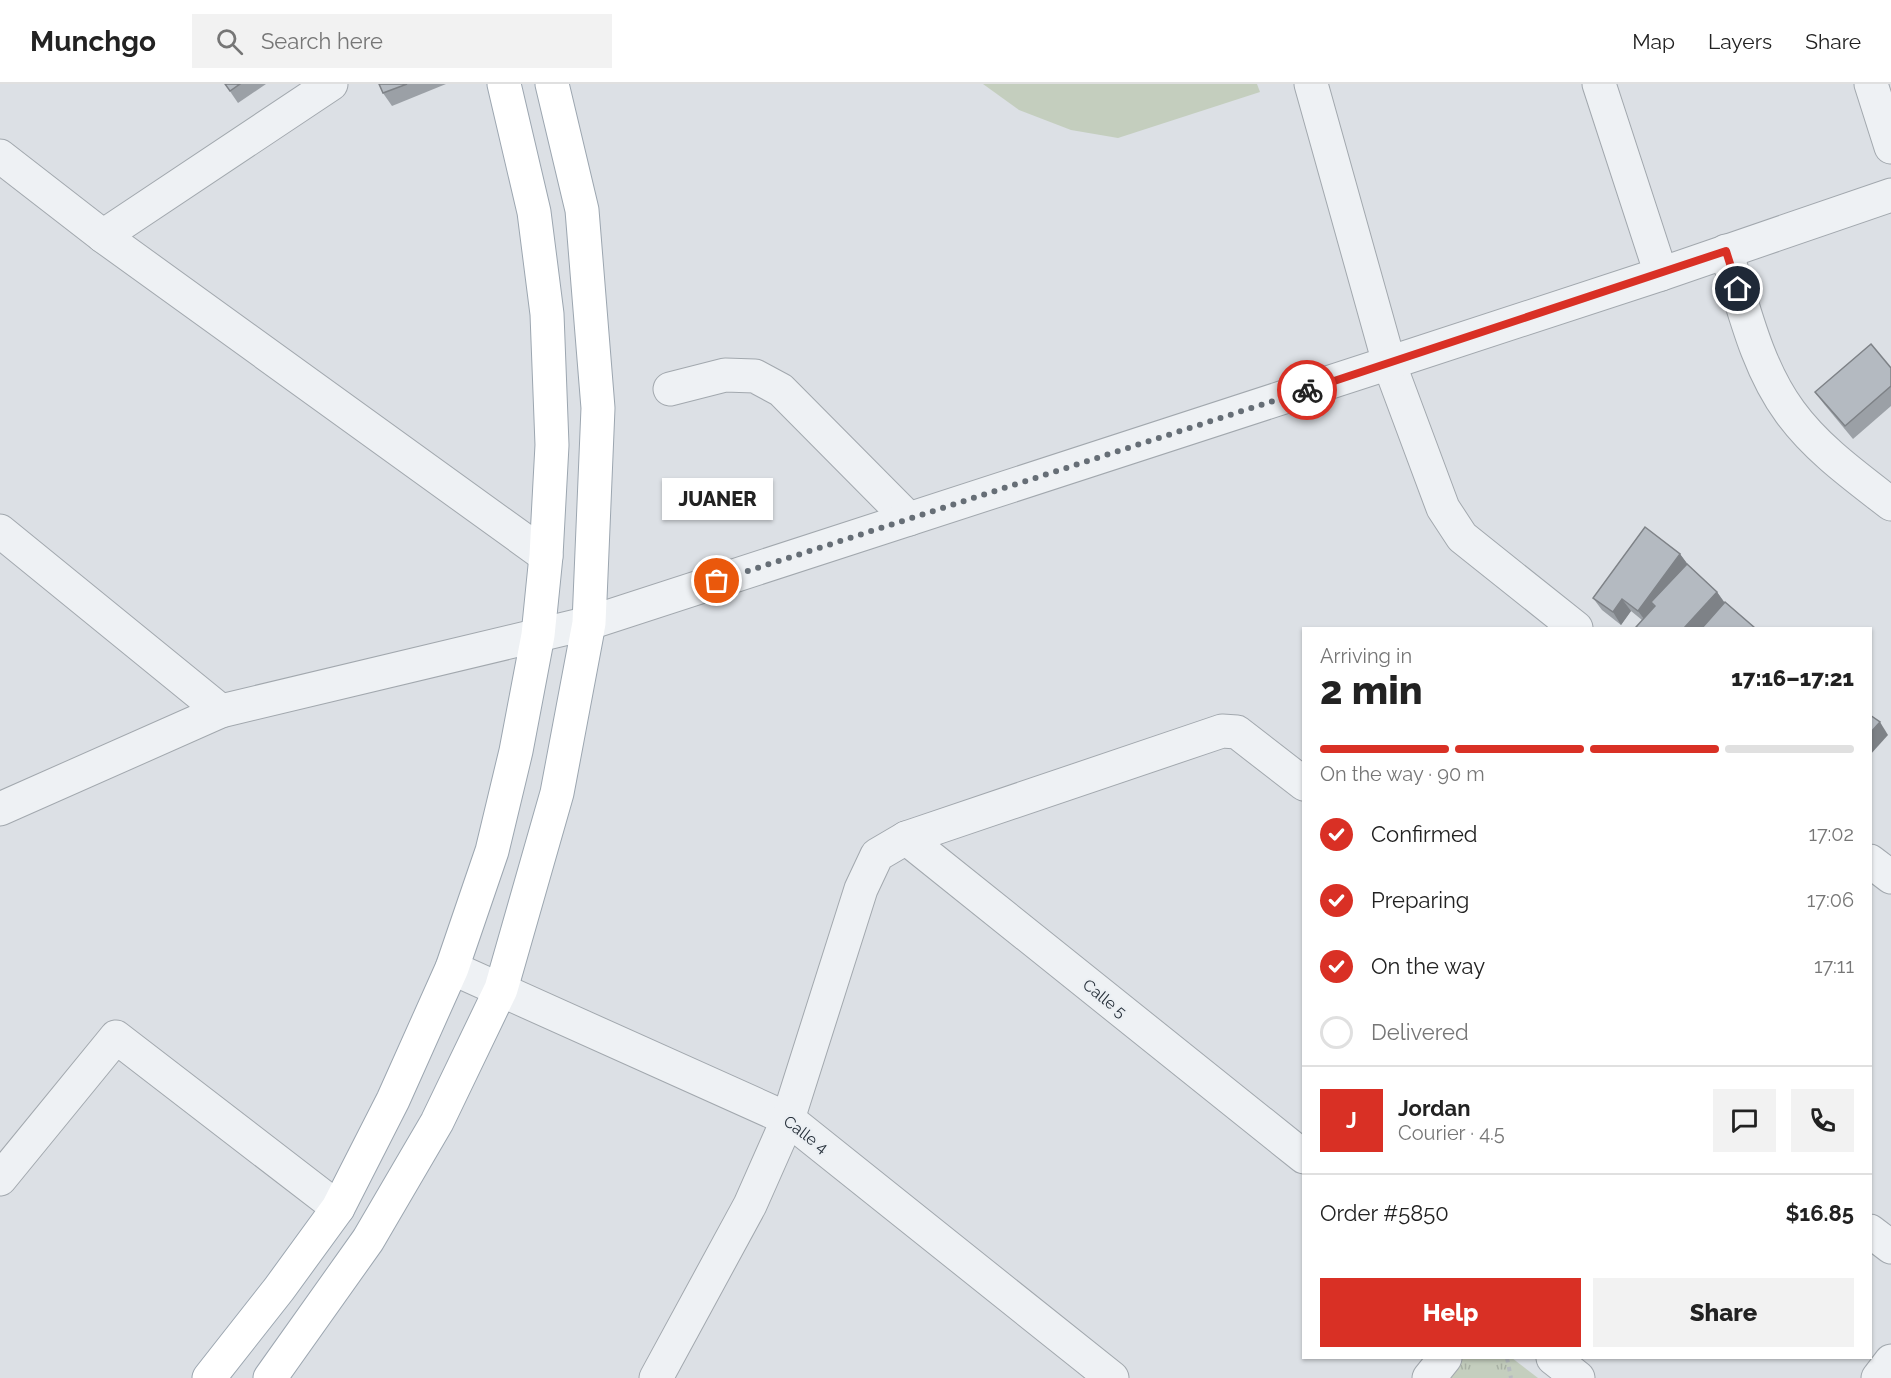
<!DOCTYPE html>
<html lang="en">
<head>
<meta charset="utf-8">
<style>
  :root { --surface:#fff; --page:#f2f2f2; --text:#222; --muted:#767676; --line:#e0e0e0; --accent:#d93025 }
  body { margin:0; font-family:Raleway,sans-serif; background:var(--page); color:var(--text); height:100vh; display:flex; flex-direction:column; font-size:22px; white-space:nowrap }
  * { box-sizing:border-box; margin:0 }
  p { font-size:20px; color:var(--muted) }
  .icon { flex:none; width:33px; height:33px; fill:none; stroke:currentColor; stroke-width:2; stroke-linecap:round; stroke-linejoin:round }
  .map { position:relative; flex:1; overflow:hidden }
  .details { position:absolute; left:1302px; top:543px; width:570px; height:732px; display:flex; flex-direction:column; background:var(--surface); border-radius:0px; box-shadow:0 2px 4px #0004 }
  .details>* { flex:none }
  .pin { position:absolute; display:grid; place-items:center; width:51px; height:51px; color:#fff; margin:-26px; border:3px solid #fff; border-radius:50%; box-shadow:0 2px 6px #0007 }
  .courier { position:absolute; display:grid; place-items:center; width:60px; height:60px; margin:-30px; border:4px solid #d93025; border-radius:50%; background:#fff; color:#222; box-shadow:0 2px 8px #0007 }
  .bubble { position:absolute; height:42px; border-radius:0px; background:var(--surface); box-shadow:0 2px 4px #0004; font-size:20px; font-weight:800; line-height:42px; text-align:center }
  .head em { font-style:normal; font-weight:800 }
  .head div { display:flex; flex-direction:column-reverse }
  .head { display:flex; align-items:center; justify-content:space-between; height:102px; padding:0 18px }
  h1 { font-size:39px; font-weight:800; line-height:45px }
  .bar { display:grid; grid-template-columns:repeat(4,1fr); gap:9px 6px; align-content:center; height:72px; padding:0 18px }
  .bar i { height:8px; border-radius:4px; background:var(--line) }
  .bar .active { background:var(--accent) }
  .bar p { grid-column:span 4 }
  .line { display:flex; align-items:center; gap:15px; padding:0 18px; border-top:2px solid var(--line) }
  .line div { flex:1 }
  .round { display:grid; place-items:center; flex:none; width:63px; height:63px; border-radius:0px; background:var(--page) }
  ol { padding:0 18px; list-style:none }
  li { display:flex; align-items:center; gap:18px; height:66px }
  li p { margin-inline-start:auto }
  li .icon { padding:6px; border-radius:50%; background:var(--accent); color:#fff; stroke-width:4 }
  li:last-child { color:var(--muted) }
  li i { width:33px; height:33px; border:3px solid var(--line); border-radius:50% }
  .cta { display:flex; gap:12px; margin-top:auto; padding:12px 18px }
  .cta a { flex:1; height:69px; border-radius:0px; background:var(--accent); color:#fff; font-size:24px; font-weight:800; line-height:69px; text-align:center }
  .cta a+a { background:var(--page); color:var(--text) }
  header { display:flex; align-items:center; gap:36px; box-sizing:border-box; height:84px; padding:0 30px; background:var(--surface); border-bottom:2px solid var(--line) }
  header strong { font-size:28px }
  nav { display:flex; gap:33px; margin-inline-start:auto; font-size:21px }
  .search { width:420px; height:54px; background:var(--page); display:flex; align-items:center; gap:15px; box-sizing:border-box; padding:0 21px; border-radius:0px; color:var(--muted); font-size:22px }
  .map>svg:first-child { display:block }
  .green { fill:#c4cebe }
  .park { fill:url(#park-tufts) }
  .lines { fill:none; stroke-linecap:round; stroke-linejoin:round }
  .minor-casing { stroke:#a2a8ae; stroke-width:35 }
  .major-casing { stroke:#9ca6b0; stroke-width:35 }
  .path { stroke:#b6bbc0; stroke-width:4; stroke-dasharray:4.5 4.5; stroke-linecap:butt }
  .minor { stroke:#eef1f4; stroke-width:33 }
  .major { stroke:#fff; stroke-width:33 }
  .wall { fill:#9ba0a6 }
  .shaded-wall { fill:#7e8287 }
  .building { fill:#b4bac1; stroke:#7e8287; stroke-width:1.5 }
  .done { stroke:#666e76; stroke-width:6; stroke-dasharray:0 10.8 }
  .route { stroke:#d93025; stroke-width:8 }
  .labels { text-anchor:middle; stroke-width:4.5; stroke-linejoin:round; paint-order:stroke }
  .street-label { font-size:16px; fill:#27303a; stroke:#ebeff3 }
</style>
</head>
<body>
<header>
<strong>Munchgo</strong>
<div class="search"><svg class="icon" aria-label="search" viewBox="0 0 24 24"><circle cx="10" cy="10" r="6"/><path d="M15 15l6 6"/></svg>Search here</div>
<nav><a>Map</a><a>Layers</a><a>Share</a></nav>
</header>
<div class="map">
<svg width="1891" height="1294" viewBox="0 0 1891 1294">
  <defs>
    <pattern id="park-tufts" width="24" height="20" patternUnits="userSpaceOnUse" patternTransform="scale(1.5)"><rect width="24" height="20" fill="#c4cebe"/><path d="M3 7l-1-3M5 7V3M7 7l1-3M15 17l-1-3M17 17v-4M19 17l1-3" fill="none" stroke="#a8b1a4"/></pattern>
  </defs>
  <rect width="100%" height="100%" fill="#dce0e5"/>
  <polygon class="green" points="983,0 1257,0 1260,8 1118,54 1071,46 1019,26"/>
  <polygon class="park" points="1460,1274 1512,1274 1538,1294 1443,1294"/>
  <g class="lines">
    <defs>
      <g id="minor">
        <polyline points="1311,0 1389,279 1443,424 1462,453 1576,544"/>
        <polyline points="1599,0 1661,190"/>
        <polyline points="1871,0 1891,63"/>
        <polyline points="0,72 103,152 546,472"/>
        <polyline points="103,152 331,0"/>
        <path d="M 1726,167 C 1743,221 1756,282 1790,328 C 1817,365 1855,392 1891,420"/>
        <polyline points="670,305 725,291 755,292 781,306 909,435"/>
        <polyline points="0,447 221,627"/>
        <polyline points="0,725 221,627 589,539 1389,279 1661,190 1891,111"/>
        <polyline points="906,754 1304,1073"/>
        <polyline points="1870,777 1891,793"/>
        <polyline points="452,884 788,1035 1112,1294"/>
        <polyline points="0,1095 116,953 338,1124"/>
        <polyline points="1870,1147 1891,1163"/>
        <polyline points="1553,1274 1578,1294"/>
        <polyline points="656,1294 750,1121 788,1035 861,805 877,771 906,754 1222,647 1237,648 1304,700"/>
        <polyline points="1429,1294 1445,1274"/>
        <polyline points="1878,1294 1891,1277"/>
      </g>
      <g id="major">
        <polyline points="209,1294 279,1205 338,1124 393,1016 452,884 492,767 516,667 538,551 546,472 552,361 547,230 534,128 504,0"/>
        <polyline points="270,1294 368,1156 437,1038 501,905 557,709 589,539 598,324 582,126 552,0"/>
      </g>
    </defs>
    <use href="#minor" class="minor-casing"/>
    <use href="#major" class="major-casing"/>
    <polyline class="path" points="1507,1274 1511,1294"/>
    <use href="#minor" class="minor"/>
    <use href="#major" class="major"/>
  </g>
  <g class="wall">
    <polygon points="225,0 266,0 238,19"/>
    <polygon points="379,0 446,0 392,22 383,9"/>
    <polygon points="1891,284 1891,322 1853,355 1824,320 1815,308"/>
    <polygon points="1680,470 1688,481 1717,508 1725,519 1725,518 1755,544 1637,544 1636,543 1642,536 1631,527 1621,541 1602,526 1593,514"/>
  </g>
  <g class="shaded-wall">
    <polygon points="1680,470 1689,482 1651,518 1657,526 1647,539 1638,527"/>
    <polygon points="1717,508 1726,521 1704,544 1684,544"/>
    <polygon points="1622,515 1631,527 1621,541 1613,528"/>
    <polygon points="1880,638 1888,651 1870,671 1870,649"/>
  </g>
  <g class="building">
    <polygon points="225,0 240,0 230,7"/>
    <polygon points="379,0 407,0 383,9"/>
    <polygon points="1871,260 1891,284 1891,302 1845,342 1815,308"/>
    <polygon points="1645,443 1680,470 1638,527 1622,515 1613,528 1593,514"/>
    <polygon points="1687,480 1717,508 1684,544 1638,544 1636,543 1655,522 1651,518"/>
    <polygon points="1725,518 1755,544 1702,544"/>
    <polygon points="1870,631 1880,638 1870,649"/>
  </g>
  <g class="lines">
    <polyline class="done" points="717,497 1307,306"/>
    <polyline class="route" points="1307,306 1726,167 1738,205"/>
  </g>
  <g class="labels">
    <g class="street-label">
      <text transform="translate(1105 914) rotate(39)" y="6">Calle 5</text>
      <text transform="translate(806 1050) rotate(37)" y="6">Calle 4</text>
    </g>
  </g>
</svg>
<div class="pin" style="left:717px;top:497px;background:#ea580c"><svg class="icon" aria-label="bag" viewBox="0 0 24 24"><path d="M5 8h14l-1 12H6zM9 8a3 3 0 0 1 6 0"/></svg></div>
<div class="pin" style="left:1738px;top:205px;background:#1f2937"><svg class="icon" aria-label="home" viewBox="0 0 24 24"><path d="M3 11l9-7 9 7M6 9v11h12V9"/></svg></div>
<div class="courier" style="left:1307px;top:306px"><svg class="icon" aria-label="bike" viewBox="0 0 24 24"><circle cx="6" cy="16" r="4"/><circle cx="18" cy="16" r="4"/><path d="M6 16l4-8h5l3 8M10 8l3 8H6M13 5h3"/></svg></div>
<div class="bubble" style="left:662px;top:394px;width:111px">JUANER</div>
<section class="details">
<div class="head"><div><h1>2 min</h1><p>Arriving in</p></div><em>17:16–17:21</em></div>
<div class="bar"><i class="active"></i><i class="active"></i><i class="active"></i><i></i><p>On the way · 90 m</p></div>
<ol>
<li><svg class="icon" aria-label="check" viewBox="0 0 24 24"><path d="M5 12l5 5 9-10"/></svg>Confirmed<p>17:02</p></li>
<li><svg class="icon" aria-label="check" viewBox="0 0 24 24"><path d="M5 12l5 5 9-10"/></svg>Preparing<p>17:06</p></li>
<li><svg class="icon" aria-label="check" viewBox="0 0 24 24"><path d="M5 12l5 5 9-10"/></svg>On the way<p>17:11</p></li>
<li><i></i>Delivered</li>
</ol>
<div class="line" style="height:108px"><b class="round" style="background:var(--accent);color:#fff">J</b><div><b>Jordan</b><p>Courier · 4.5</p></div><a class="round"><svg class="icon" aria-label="chat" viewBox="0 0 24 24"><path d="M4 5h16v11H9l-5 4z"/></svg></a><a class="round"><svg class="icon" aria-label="phone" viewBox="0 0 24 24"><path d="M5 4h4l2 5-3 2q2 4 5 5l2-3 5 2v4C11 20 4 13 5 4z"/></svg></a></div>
<div class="line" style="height:78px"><div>Order #5850</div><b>$16.85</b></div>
<div class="cta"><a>Help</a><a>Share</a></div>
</section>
</div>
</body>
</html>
